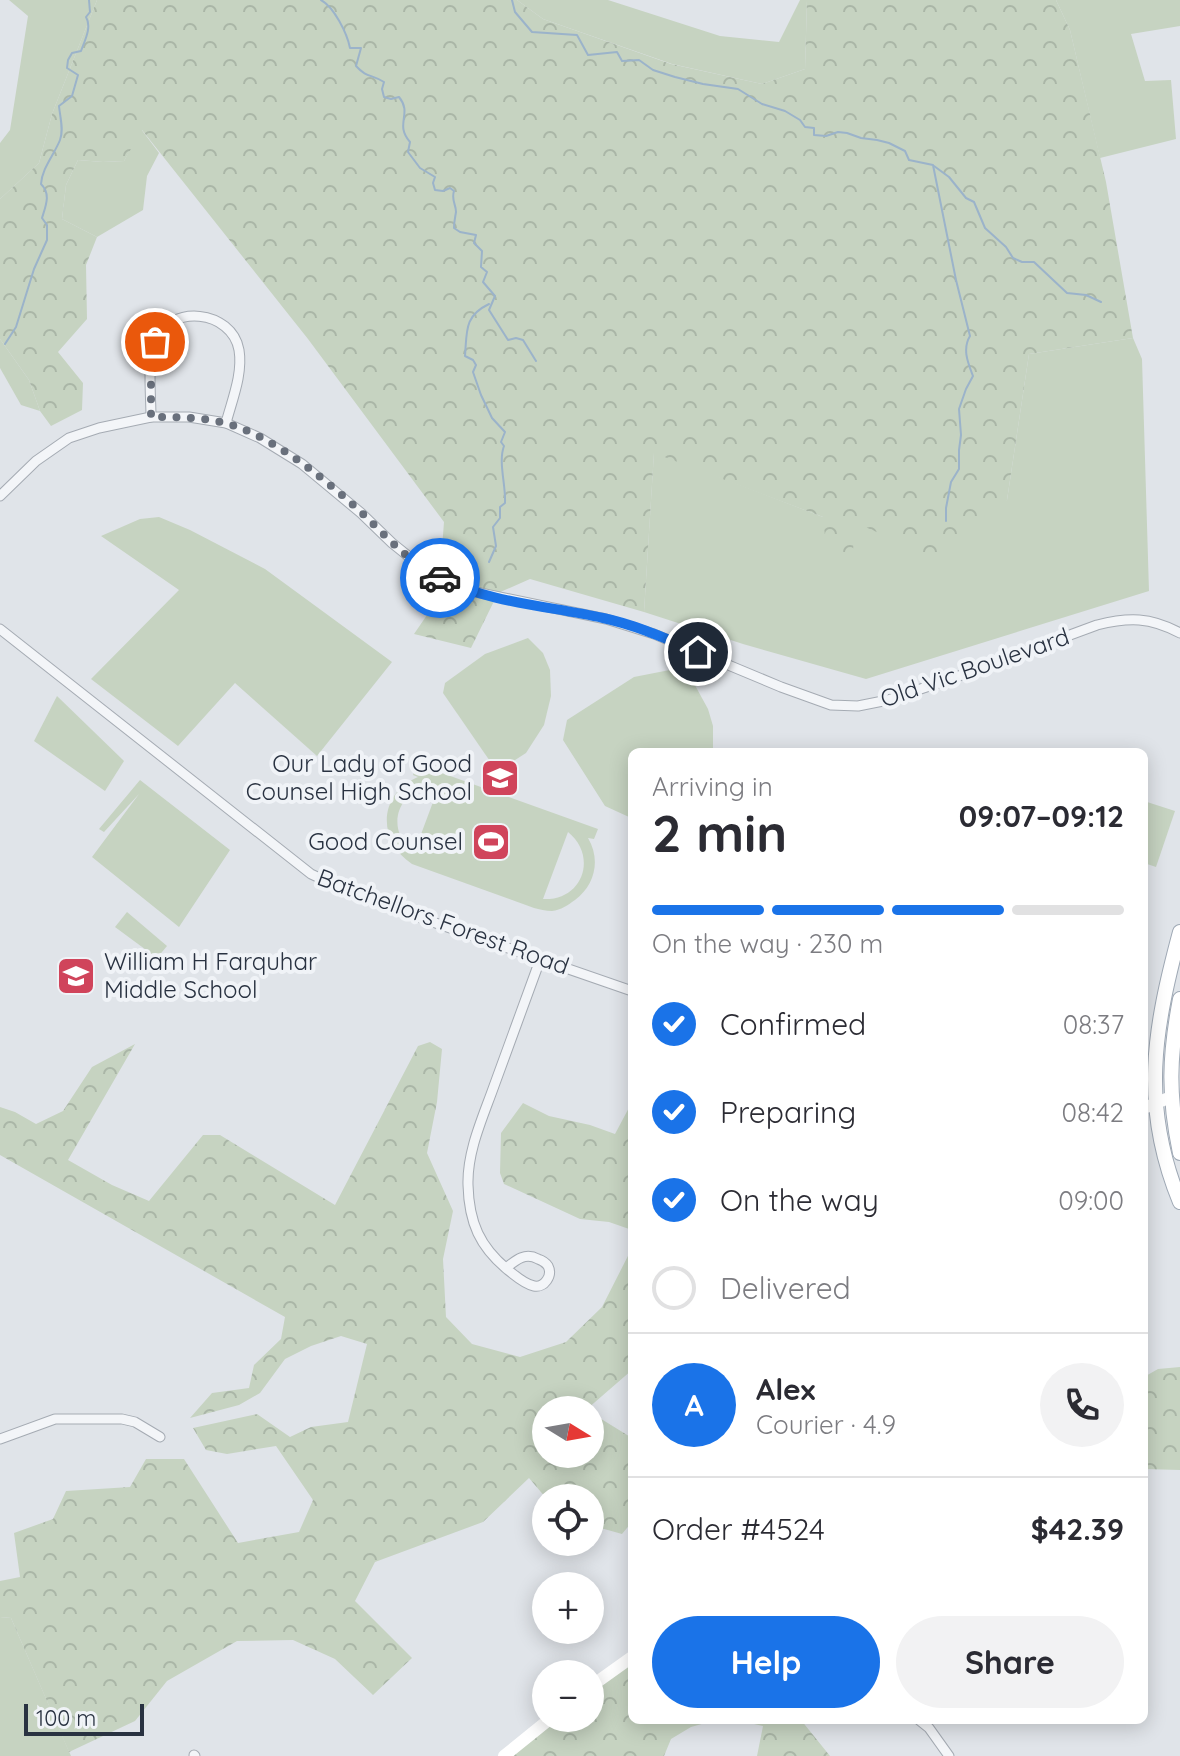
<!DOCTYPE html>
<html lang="en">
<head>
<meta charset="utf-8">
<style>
  :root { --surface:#fff; --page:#f2f2f3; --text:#2b2b33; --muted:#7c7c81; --line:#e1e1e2; --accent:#1a73e8 }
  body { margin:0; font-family:Quicksand,sans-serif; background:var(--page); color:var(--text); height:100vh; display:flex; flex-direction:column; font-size:30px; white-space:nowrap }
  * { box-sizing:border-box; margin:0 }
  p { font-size:26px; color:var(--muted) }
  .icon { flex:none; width:44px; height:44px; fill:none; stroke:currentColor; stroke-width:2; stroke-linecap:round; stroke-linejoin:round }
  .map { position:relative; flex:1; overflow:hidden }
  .panel { position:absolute; left:628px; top:748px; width:520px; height:976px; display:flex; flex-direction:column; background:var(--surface); border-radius:12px; box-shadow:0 4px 20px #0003 }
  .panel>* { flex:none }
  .needle { width:52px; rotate:101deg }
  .fabs { position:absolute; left:532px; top:1396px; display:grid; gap:16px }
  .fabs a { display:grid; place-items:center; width:72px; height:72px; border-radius:50%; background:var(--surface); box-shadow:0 4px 20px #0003; font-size:40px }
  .scale { position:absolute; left:24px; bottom:20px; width:120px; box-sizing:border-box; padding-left:8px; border:4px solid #293241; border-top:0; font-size:22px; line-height:28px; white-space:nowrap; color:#293241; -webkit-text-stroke:6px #f0f3f7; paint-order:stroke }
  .pin { position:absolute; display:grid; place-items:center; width:68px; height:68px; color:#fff; margin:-34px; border:4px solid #fff; border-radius:50%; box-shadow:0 2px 8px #0007 }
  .courier { position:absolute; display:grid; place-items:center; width:80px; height:80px; margin:-40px; border:6px solid #1a73e8; border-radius:50%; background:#fff; color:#222; box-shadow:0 2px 10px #0007 }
  .overview em { font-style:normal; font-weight:700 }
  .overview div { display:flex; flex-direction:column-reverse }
  .overview { display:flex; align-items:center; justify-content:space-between; height:136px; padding:0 24px }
  h1 { font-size:52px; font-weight:700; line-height:60px }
  .bar { display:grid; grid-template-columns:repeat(4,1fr); gap:12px 8px; align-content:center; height:96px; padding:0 24px }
  .bar i { height:10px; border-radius:6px; background:var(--line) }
  .bar .active { background:var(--accent) }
  .bar p { grid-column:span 4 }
  .line { display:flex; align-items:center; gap:20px; padding:0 24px; border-top:2px solid var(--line) }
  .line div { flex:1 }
  .round { display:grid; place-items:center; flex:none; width:84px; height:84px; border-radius:42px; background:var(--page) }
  ol { padding:0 24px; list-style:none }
  li { display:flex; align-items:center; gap:24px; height:88px }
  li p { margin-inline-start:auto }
  li .icon { padding:8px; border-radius:50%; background:var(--accent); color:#fff; stroke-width:4 }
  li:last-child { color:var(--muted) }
  li i { width:44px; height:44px; border:4px solid var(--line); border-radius:50% }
  .primary-button { display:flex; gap:16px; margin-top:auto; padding:16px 24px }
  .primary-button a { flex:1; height:92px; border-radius:48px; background:var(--accent); color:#fff; font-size:32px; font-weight:700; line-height:92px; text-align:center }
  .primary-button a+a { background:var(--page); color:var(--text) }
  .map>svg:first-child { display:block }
  .green { fill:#c6d3c1; fill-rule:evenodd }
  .forest { fill:url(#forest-crowns) }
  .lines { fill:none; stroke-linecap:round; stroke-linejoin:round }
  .stream { stroke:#9bb3ca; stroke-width:2 }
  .minor-casing { stroke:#a5abb3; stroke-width:11 }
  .primary-casing { stroke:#9fa9b5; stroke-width:16 }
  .minor { stroke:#f3f5f8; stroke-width:9 }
  .secondary { stroke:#fff; stroke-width:12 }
  .primary { stroke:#fff; stroke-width:14 }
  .done { stroke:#69707c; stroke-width:8; stroke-dasharray:0 14.4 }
  .route { stroke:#1a73e8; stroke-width:10 }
  .labels { text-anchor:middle; stroke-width:8; stroke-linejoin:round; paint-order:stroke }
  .street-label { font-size:24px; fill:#293241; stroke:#f0f3f7 }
  .poi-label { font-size:24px; fill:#293241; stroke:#f0f3f7; text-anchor:end }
</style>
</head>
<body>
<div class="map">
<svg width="1180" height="1756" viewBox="0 0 1180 1756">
  <defs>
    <pattern id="forest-crowns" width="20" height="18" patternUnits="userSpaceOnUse" patternTransform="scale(2)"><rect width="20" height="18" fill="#c6d3c1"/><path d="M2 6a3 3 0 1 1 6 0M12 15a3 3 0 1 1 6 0" fill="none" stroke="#aab6a7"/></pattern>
  </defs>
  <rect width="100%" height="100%" fill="#e0e4e9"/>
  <g class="green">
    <polygon points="9,0 97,0 52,114 39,163 0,199 0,143 10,130 28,16"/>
    <polygon points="517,0 608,0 720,36 779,42 800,0 807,0 805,69 762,84 672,64 543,19"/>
    <polygon points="1056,0 1180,0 1180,26 1131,34 1145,81 1171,80 1176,139 1100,158 1070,30"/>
    <polygon points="141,129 159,153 147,176 143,210 97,237 62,219 66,185 78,160 103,162 124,161"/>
    <polygon points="1133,338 1142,359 1149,591 866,679 743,644 644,612 654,452 823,517 854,521 1007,500 1029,354"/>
    <polygon points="0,339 29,380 40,411 21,405 0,368"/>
    <polygon points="159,517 190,530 265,569 392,662 317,756 235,683 178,746 91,679 179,590 101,536 140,519"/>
    <polygon points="528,638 543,653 550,670 551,696 544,725 526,753 512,762 494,767 443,693 445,683 485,654"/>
    <polygon points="685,667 708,709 713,726 713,752 632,752 632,824 629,817 605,806 563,740 567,720 634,677"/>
    <polygon points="57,696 124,761 105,791 34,741"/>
    <path d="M 417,764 L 598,829 L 594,839 L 588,838 C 601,860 595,885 575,900 C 568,905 561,910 552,911 C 546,911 539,909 534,908 L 412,864 C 377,841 378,794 418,777 L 413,775 ZM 429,785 L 439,786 L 414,853 C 386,831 395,794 429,785 ZM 568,832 C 598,856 583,901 543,899 Z"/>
    <polygon points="140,780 230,850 179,927 92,857 139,794 104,832 99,829"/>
    <polygon points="1144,801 1175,811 1156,867 1144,863"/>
    <polygon points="127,912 167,946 157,958 115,927"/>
    <polygon points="0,1617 11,1618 71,1756 0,1756"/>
  </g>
  <g class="forest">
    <polygon points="97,0 517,0 543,19 671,64 762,84 805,69 807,0 1056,0 1070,30 1106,182 1133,338 1029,354 1007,500 933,557 854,522 853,555 826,546 823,517 654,453 644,612 530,579 498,593 471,648 414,634 438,599 444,522 308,339 142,130 124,161 103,162 78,160 66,185 62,219 97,237 86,265 87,319 58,352 83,383 82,410 51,426 40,411 29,380 0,339 0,199 39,163 52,114"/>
    <polygon points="430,1042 442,1049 437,1102 427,1153 453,1211 443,1259 446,1317 472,1344 520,1357 566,1342 602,1307 632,1248 632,1370 587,1409 588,1410 546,1410 546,1454 590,1454 590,1412 632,1438 632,1522 622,1534 590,1525 590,1498 546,1498 529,1478 483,1522 375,1562 355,1601 412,1658 373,1695 335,1659 293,1640 237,1641 167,1681 135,1721 69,1752 11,1618 0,1617 0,1581 20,1577 14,1533 53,1519 66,1491 130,1487 146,1459 184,1459 238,1543 299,1532 313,1500 276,1446 227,1454 206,1450 193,1428 257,1414 290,1437 311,1427 348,1422 367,1344 341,1336 311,1346 285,1359 260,1393 239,1405 190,1418 212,1393 249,1388 254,1365 281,1339 285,1317 0,1155 0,1107 15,1112 36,1124 63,1111 92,1067 135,1044 68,1160 112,1185 149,1201 203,1135 220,1135 335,1205 418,1046"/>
    <polygon points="632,1102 632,1230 609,1222 580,1219 504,1184 500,1173 501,1133 523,1103 549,1116 590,1125 615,1134"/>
    <polygon points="1180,1367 1180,1470 1144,1469 1144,1377 1158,1369"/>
    <polygon points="632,1659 632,1720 716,1720 691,1727 671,1739 664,1756 504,1756 553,1718 590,1718 590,1689"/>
    <polygon points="736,1720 801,1720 830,1756 757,1756 763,1726"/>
  </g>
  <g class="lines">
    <g class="stream">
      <path d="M 321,0 C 334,7 347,33 350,48 L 361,48 L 356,66 C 367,78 371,74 384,82 L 382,89 L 384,97 L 391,99 L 399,97 C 413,114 394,124 410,142 L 408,152 L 420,168 L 435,177 L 433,183 L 435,190 L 443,191 L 450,188 L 454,191 C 451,200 456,204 456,212 C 455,218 454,222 454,228 L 460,232 L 476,235 L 474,243 L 482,251 L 481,267 L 487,272 L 483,282 L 495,296 L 489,310 L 508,340 L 516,338 L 523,340 L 536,361"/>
      <path d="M 512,0 L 515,12 L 532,32 L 577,35 L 588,55 L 617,52 L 622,61 L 639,60 L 653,70 L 675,77 L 703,84 L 738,89 L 762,104 L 785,111 L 800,120 L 805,127 L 814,128 L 814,135 L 826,136 L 838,132 L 847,133 L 861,138 L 877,140 L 889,143 L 905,151 L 909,160 L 933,165 L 956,280 L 970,336 C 962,349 968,363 973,376 L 966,389 L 959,409 L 961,435 L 959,450 L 959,469 L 951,482 L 946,508 L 946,521"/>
      <polyline points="934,166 949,177 966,198 974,202 985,228 1006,247 1013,258 1022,262 1034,262 1067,293 1086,295 1101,302"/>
      <path d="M 489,304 C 464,316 467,331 465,356 L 473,360 L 476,365 L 473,372 L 481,395 L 492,418 L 505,432 L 501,442 L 504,446 C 498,462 506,485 505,503 L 500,507 L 500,518 L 493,527 L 496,546 L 489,562"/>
      <path d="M 5,344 L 16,327 L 34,269 L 47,240 L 47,225 L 42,218 C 46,205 51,194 41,184 C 42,168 54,155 60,140 C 64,130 60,117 59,106 L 72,96 L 78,75 L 67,68 L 68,60 L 72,53 L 81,51 C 85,40 92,27 86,17 L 90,12 L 89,0"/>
    </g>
    <defs>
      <g id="minor">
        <path d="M 151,417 C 151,395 147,362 155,342 C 169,303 232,310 239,350 C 243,374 232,400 226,423"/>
        <path d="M 0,496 L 36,461 L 69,438 L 99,428 L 151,417 L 189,417 L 226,423 L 260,438 L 302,464 L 361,513 L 392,543 L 428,572 L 466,590 L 606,619 L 654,634 L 781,687 L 831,705 L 858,706 L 888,700 L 959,676 L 1097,625 C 1129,617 1150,617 1180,633"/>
        <polyline points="0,629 311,874 339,887 398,910 632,991"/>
        <path d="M 506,1268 C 516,1260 525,1252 538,1259 C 541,1260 546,1263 548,1266 C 553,1276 544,1288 534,1286 C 524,1284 516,1276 508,1270 C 480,1247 469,1223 468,1185 C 467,1151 483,1117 494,1086 C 509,1044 525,1002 540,960"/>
        <polyline points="0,1439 55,1419 122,1419 135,1422 160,1437"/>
        <polyline points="919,1720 929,1728 949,1756"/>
        <polyline points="194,1755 195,1756"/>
      </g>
      <g id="primary">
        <path d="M 1180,932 C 1154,1029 1140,1105 1180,1202"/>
        <path d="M 1180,999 C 1169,1057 1168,1095 1180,1153"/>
      </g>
    </defs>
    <use href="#minor" class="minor-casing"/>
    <use href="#primary" class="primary-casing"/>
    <use href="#minor" class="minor"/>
    <g class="secondary">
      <polyline points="1144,1108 1171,1097"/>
      <polyline points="590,1687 632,1657"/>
      <polyline points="504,1756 551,1718"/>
    </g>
    <use href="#primary" class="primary"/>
  </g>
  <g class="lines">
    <path class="done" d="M 155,342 L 151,365 L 151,417 C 176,417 201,417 225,423 C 272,435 329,482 364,515 C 388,538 410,563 440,578"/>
    <path class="route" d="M 440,578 C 490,603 549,606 603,618 C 636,625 667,639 698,652"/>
  </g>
  <defs>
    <symbol id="school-square" viewBox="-11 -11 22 22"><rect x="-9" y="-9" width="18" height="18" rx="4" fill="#d0445b" stroke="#f0f3f7"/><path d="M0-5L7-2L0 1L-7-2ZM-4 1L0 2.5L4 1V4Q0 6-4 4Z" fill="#fff"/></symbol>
    <symbol id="stadium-square" viewBox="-11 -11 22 22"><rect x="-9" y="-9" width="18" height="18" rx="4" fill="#d0445b" stroke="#f0f3f7"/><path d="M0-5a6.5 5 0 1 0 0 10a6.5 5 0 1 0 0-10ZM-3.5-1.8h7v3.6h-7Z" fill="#fff"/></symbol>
  </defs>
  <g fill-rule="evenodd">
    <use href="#school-square" x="478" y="756" width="44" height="44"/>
    <use href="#stadium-square" x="469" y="820" width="44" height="44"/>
    <use href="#school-square" x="54" y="954" width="44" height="44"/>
  </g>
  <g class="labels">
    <g class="street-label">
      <text transform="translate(975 668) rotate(-19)" y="8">Old Vic Boulevard</text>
      <text transform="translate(443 922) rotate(20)" y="8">Batchellors Forest Road</text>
    </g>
    <g class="poi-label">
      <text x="472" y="772">Our Lady of Good<tspan x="472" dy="28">Counsel High School</tspan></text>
      <text x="463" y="850">Good Counsel</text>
      <text x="104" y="970" text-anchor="start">William H Farquhar<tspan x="104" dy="28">Middle School</tspan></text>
    </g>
  </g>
</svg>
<div class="fabs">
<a><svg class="needle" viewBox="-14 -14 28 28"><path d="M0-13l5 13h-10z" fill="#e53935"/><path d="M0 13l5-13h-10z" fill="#7c7c81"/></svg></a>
<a><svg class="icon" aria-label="locate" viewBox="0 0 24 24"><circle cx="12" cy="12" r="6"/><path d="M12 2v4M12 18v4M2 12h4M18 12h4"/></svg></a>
<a>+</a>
<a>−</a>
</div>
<div class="scale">100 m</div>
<div class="pin" style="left:155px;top:342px;background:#ea580c"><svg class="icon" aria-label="bag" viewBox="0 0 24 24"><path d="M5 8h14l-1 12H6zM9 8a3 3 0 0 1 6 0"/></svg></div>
<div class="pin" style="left:698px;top:652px;background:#1f2937"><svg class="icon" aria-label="home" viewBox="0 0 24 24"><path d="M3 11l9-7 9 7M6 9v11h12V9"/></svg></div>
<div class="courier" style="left:440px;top:578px"><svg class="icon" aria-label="car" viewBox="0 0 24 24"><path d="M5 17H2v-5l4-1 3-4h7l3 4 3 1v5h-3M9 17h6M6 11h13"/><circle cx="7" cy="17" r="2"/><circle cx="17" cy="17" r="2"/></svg></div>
<section class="panel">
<div class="overview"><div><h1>2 min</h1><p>Arriving in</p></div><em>09:07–09:12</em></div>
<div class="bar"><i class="active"></i><i class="active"></i><i class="active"></i><i></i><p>On the way · 230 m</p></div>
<ol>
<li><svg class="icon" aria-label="check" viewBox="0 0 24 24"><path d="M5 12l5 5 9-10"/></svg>Confirmed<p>08:37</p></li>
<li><svg class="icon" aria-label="check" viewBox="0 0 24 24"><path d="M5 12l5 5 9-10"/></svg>Preparing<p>08:42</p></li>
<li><svg class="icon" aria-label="check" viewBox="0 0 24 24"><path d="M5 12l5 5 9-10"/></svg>On the way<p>09:00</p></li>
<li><i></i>Delivered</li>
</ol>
<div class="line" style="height:144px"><b class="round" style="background:var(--accent);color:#fff">A</b><div><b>Alex</b><p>Courier · 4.9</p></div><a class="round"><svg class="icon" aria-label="phone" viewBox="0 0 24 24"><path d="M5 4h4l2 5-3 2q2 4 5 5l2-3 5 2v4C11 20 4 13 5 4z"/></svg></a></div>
<div class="line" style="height:104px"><div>Order #4524</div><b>$42.39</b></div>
<div class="primary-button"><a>Help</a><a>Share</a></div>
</section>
</div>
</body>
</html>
